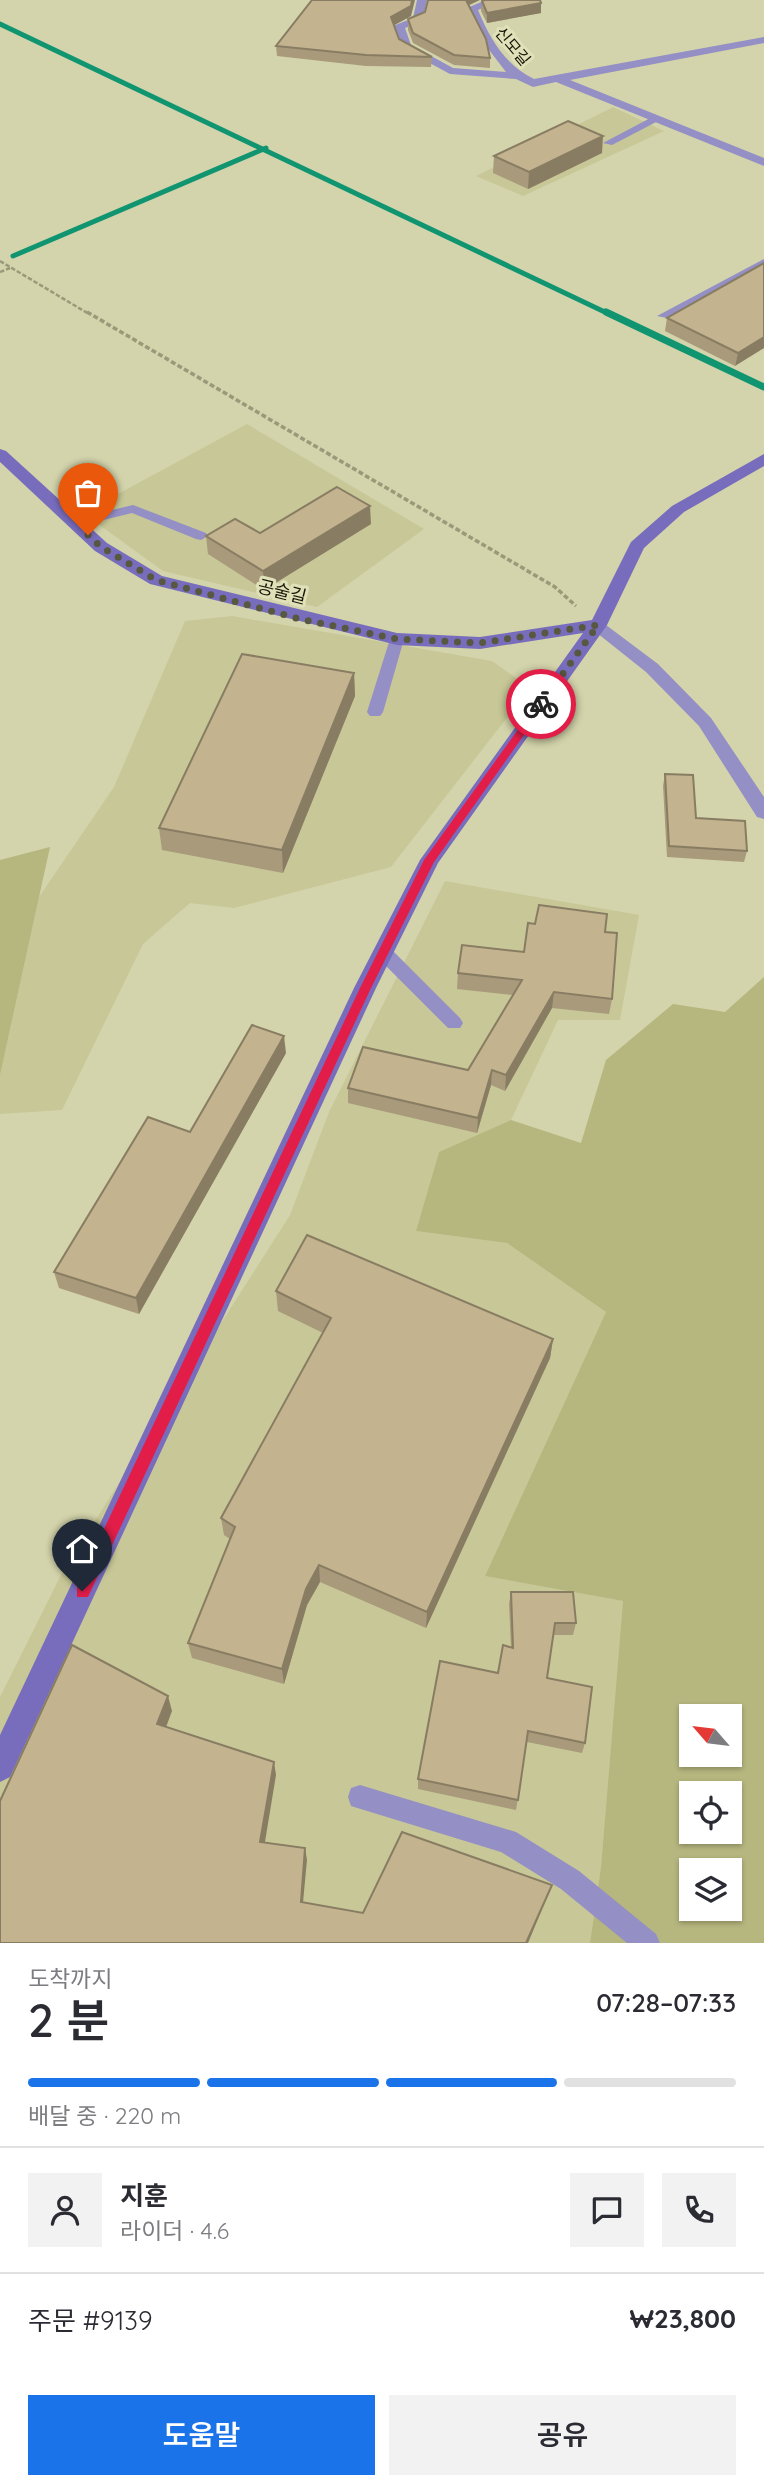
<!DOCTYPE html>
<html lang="ko">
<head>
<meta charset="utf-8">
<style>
  :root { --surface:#fff; --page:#f2f2f3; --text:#2b2b33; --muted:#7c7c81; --line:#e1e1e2; --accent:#1a73e8 }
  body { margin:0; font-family:Quicksand,"Noto Sans KR",sans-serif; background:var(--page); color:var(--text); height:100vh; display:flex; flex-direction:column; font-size:26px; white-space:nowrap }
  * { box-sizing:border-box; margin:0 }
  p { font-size:23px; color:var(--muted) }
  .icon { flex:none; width:38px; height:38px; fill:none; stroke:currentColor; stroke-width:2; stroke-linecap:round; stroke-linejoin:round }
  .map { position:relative; height:1943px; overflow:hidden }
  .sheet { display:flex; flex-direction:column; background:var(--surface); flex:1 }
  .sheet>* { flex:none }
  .needle { width:46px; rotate:298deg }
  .controls { position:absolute; left:679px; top:1704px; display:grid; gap:14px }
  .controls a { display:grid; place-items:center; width:63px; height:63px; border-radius:0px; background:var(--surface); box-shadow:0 2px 5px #0004; font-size:35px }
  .pin { position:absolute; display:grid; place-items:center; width:60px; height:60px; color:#fff; margin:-72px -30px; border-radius:50% 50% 50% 0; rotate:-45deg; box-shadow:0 0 7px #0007 }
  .pin .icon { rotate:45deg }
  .courier { position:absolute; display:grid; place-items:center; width:70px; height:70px; margin:-35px; border:5px solid #e11d48; border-radius:50%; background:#fff; color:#222; box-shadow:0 2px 9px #0007 }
  .summary em { font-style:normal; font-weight:600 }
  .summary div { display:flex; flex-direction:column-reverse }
  .summary { display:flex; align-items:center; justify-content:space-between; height:119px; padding:0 28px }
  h1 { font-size:46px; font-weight:600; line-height:52px }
  .bar { display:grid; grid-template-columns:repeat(4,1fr); gap:10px 7px; align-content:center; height:84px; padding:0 28px }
  .bar i { height:9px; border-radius:5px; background:var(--line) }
  .bar .selected { background:var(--accent) }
  .bar p { grid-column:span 4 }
  .line { display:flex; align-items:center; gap:18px; padding:0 28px; border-top:2px solid var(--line) }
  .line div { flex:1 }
  .round { display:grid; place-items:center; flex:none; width:74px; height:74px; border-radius:0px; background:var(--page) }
  .action { display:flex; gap:14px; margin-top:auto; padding:14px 28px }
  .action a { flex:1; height:80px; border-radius:0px; background:var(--accent); color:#fff; font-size:28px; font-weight:600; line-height:80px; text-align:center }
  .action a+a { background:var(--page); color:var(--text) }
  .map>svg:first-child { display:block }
  .built { fill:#c7c797 }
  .green { fill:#b6b67f; fill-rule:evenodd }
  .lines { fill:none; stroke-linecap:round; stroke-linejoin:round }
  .stream-far1 { stroke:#119571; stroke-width:5 }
  .stream { stroke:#119571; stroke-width:7 }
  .path-far1 { stroke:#999a79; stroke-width:2.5; stroke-dasharray:4.5 2; stroke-linecap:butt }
  .path { stroke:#999a79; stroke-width:3.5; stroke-dasharray:5 2.5; stroke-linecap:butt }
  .lane { fill:#948fc5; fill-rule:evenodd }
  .street { fill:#948fc5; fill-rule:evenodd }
  .secondary { fill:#786dbd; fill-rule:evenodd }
  .wall { fill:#a89a7a }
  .shaded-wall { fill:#887d63 }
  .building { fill:#c3b38e; stroke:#887d63; stroke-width:2 }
  .route { fill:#e11d48 }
  .done { stroke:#585840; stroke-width:7; stroke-dasharray:0 12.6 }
  .labels { text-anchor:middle; stroke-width:6; stroke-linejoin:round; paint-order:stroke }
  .far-street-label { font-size:16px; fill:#161607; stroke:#e0e1b8 }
  .street-label { font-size:18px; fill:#161607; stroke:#e0e1b8 }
</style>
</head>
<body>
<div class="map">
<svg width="764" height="1943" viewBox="0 0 764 1943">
  <rect width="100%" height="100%" fill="#d3d4ab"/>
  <g class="built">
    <polygon points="613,107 664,131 523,196 476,176"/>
    <polygon points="247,424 424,529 317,607 163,571 83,513"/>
    <polygon points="232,616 492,661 530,688 391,867 234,908 190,903 143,944 62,1110 0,1114 0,1075 39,897 114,787 185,621"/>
    <polygon points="445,881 639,915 620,1020 558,1020 511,1120 439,1152 416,1231 507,1243 606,1312 485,1576 623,1601 601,1867 590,1943 0,1943 0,1697 63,1571 290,1215 329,1112"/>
  </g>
  <g class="green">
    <polygon points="50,847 0,1075 0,860"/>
    <path d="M 764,977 L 764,1943 L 590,1943 L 601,1867 L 623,1601 L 485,1576 L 606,1312 L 507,1243 L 416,1231 L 439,1152 L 511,1120 L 581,1143 L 606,1060 L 673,1004 L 725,1012 ZM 691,1717 L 730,1717 L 730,1755 L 691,1755 ZM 691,1794 L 730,1794 L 730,1832 L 691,1832 ZM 691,1871 L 730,1871 L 730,1909 L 691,1909 Z"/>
  </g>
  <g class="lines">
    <g class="stream-far1">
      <polyline points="0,24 609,314"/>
      <polyline points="13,256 266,148"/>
    </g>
    <polyline class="stream" points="606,312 764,387"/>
    <g class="path-far1">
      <polyline points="0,261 89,314"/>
      <polyline points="0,272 10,268"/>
    </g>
    <polyline class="path" points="87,312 555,587 576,606"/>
    <g class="lane">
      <polygon points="656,115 661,118 660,120 612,145 603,143"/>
      <polygon points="764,259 764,267 667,318 657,316"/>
      <polygon points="133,505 206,533 208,536 201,540 196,539 132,513 75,527 68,523 70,520"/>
      <polygon points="397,634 404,639 383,712 380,716 370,716 367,712 390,639"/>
      <polygon points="383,945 389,947 460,1018 463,1023 460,1028 448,1028 377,957 374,952 377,947"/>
      <polygon points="360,1785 516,1832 579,1871 656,1934 660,1943 627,1943 561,1889 501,1852 351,1806 348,1797 351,1788"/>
    </g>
    <g class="street">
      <path d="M 417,0 L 427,0 L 422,22 L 405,28 L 411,45 L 453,68 L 506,72 L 483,42 L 467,8 L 486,0 L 502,0 L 478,10 C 490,39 505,65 534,79 L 764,37 L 764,43 L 570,80 L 764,158 L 764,166 L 556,82 L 533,87 L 516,79 L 450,74 L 400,47 L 393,26 L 413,18 Z"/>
      <polygon points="598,619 658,664 711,718 764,797 764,819 757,817 699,726 646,672 592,629 589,625 592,621"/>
    </g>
    <polygon class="secondary" points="0,449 6,451 107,543 162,576 397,633 480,637 592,620 631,542 672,506 764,454 764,466 684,512 644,548 607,625 438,863 376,988 10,1777 0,1782 0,1735 354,988 420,860 583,633 480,649 397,645 150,584 95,551 0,462"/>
  </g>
  <g class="wall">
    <polygon points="482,1 541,3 541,13 487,23 481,11"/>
    <polygon points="469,5 490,58 490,68 454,65 413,43 408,30 408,19 425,12"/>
    <polygon points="411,16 394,25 399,39 432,57 431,67 366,66 277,56 276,46"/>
    <polygon points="602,153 528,189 493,173 494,156"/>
    <polygon points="764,263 735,366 665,331 667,318"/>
    <polygon points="371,524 264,590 208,554 206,536 260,533"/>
    <polygon points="354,673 355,696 283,873 162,850 159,828"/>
    <polygon points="665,774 696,818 747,851 744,862 667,857 663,786"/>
    <polygon points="605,932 612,999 609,1014 552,1008 505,1091 491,1085 477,1133 348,1103 348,1088 468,1070 513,995 457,989 458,973 524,952"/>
    <polygon points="286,1053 139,1314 59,1288 54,1272 190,1132"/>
    <polygon points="276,1291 553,1339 550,1358 426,1628 320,1582 307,1605 284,1684 192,1658 188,1643 230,1539 224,1535 221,1518 323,1333 278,1311"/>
    <polygon points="511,1592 576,1623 573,1635 553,1635 547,1678 585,1743 582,1753 527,1742 516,1810 418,1789 418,1779 498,1673 511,1647 509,1604"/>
  </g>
  <g class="shaded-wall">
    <polygon points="412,0 415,0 411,16 391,27 391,17"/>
    <polygon points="465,0 480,0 465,7"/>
    <polygon points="541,3 541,13 487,23 487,13"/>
    <polygon points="603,136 602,153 528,189 529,172"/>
    <polygon points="764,337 764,348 735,366 738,353"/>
    <polygon points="370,506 371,524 264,590 263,571"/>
    <polygon points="354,673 355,696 283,873 282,850"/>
    <polygon points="554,992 552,1008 505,1091 506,1075"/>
    <polygon points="284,1036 286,1053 139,1314 136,1298"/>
    <polygon points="492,1070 491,1085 477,1133 478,1118"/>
    <polygon points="553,1339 550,1358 426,1628 427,1612"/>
    <polygon points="319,1565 320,1582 307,1605 284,1684 282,1669 306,1589"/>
    <polygon points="168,1696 172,1711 162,1738 157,1724"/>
    <polygon points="274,1762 276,1775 263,1854 260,1842"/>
    <polygon points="305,1848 307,1860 302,1913 301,1902"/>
    <polygon points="552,1885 528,1943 526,1943"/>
  </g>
  <g class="building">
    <polygon points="312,0 412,0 411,6 391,17 399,39 432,57 366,55 276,46"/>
    <polygon points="428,0 466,0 486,39 490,58 454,55 413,33 408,19 425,12"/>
    <polygon points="485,0 540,0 541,3 487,13 482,1"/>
    <polygon points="568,121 603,136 529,172 494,156"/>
    <polygon points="764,263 764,337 738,353 667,318"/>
    <polygon points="337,487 370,506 263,571 206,536 235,519 260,533"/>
    <polygon points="242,654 354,673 282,850 159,828"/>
    <polygon points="665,774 693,775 696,818 745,821 747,851 669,846"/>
    <polygon points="539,905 607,914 605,932 617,933 612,999 554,992 506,1075 492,1070 478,1118 348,1088 363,1047 468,1070 522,980 458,973 462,945 524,952 528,923 535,924"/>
    <polygon points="252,1025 284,1036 136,1298 54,1272 148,1117 190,1132"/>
    <polygon points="307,1235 553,1339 427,1612 319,1565 306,1589 282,1669 188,1643 235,1527 221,1518 331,1318 276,1291"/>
    <polygon points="511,1592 573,1592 576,1623 555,1623 547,1678 592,1687 585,1743 528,1731 518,1800 418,1779 440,1661 498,1673 503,1645 513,1648"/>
    <polygon points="72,1645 168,1696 157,1724 274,1762 260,1842 305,1848 301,1902 363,1913 402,1832 552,1885 526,1943 0,1943 0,1801"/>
  </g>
  <polygon class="route" points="538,702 546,704 434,862 371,988 88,1597 77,1597 77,1586 360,988 424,860"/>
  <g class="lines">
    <polyline class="done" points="88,535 101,547 156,580 300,619 397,639 480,643 598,625 541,704"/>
  </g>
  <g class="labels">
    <g class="far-street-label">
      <text transform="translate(513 46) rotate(50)" y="6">신모길</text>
    </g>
    <g class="street-label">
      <text transform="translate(282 592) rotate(14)" y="6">공술길</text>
    </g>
  </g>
</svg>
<div class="controls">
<a><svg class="needle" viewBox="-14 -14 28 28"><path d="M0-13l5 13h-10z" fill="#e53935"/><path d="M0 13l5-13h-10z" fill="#7c7c81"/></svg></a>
<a><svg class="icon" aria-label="locate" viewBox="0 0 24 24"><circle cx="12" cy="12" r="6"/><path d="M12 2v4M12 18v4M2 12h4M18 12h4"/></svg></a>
<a><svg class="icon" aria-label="layers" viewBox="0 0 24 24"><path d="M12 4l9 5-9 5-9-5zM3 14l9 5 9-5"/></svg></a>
</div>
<div class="pin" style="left:88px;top:535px;background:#ea580c"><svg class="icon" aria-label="bag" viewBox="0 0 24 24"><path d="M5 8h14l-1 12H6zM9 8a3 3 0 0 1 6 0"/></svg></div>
<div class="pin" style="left:82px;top:1591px;background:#1f2937"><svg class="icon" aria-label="home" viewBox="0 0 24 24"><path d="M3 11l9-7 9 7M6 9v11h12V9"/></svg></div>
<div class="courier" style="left:541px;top:704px"><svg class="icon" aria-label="bike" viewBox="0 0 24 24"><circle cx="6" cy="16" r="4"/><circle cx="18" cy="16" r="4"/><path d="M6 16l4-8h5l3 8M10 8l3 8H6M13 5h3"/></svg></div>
</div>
<section class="sheet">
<div class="summary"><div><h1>2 분</h1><p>도착까지</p></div><em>07:28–07:33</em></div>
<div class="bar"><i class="selected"></i><i class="selected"></i><i class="selected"></i><i></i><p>배달 중 · 220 m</p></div>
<div class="line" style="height:126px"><a class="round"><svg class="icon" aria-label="person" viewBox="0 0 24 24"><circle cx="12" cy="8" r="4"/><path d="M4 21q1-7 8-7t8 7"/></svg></a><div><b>지훈</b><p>라이더 · 4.6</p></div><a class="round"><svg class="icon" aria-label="chat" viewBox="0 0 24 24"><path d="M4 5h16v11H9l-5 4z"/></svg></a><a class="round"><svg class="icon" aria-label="phone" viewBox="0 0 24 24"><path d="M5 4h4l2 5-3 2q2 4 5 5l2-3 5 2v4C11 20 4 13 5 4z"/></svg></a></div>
<div class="line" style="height:91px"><div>주문 #9139</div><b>₩23,800</b></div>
<div class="action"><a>도움말</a><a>공유</a></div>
</section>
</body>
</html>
